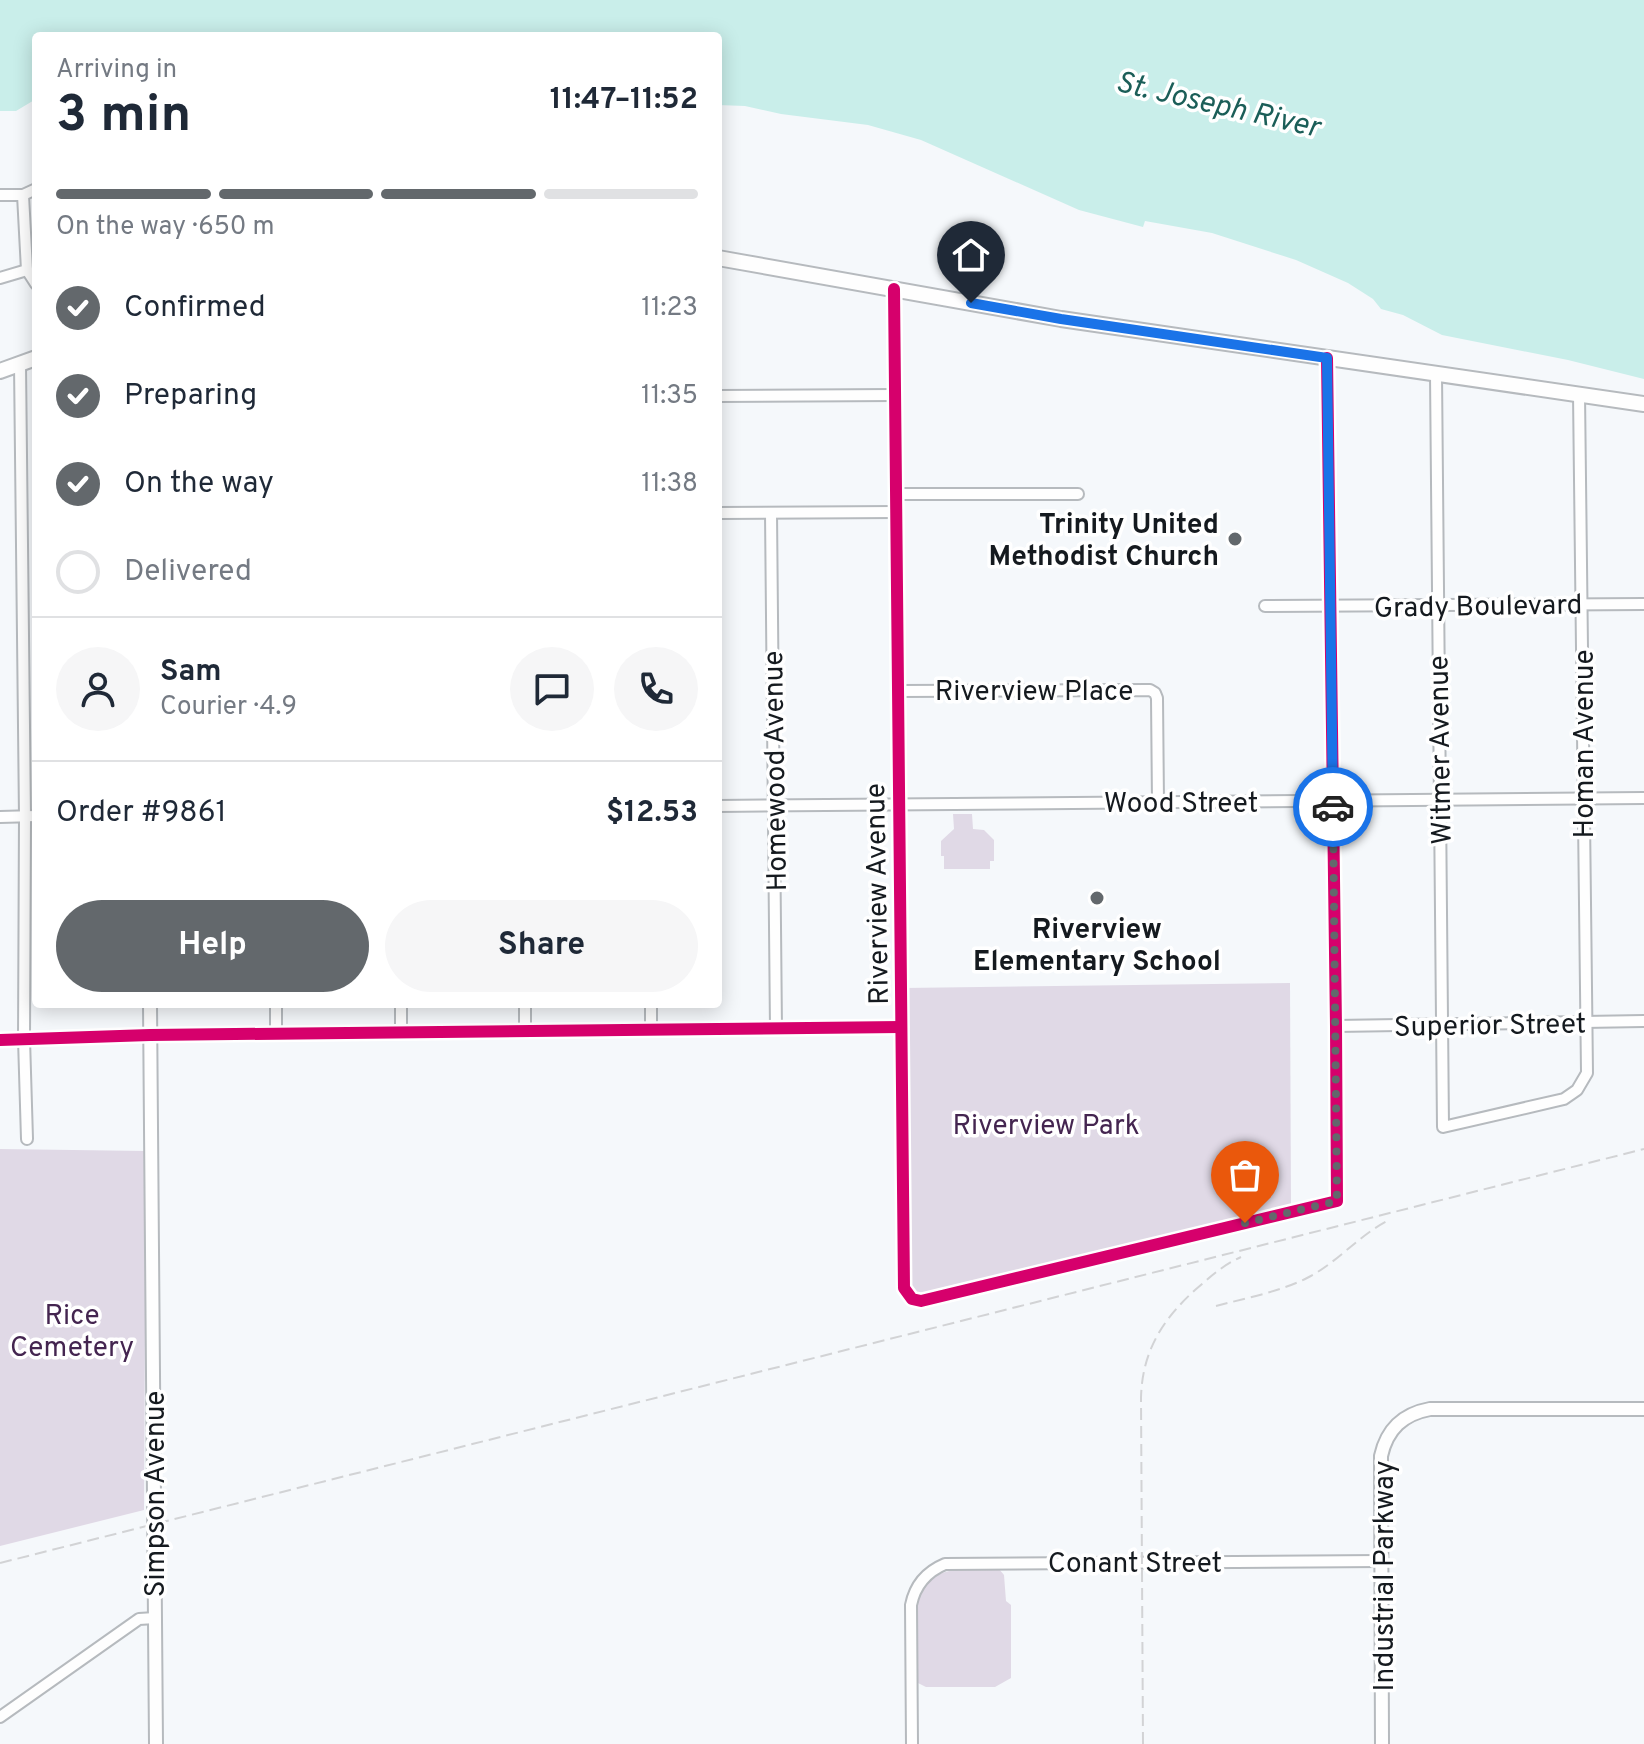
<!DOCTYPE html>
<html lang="en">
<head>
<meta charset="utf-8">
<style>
  :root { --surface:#fff; --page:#f6f6f7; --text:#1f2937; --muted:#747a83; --line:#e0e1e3; --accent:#63686c }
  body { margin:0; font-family:Overpass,sans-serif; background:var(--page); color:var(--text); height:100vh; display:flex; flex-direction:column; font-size:30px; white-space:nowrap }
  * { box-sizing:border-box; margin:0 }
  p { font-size:26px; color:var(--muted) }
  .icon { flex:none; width:44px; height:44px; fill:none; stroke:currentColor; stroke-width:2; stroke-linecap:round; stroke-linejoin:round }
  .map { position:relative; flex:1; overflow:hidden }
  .drawer { position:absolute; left:32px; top:32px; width:690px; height:976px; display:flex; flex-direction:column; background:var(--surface); border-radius:8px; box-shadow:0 4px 20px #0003 }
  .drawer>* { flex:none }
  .pin { position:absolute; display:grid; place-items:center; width:68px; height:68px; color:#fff; margin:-82px -34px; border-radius:50% 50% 50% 0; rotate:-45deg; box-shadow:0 0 8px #0007 }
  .pin .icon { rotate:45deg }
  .courier { position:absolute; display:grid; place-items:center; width:80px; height:80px; margin:-40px; border:6px solid #1a73e8; border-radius:50%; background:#fff; color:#222; box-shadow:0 2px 10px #0007 }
  .summary em { font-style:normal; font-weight:700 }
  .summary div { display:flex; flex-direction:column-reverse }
  .summary { display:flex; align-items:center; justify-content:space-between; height:136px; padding:0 24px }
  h1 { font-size:52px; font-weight:700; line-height:60px }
  .bar { display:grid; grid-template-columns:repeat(4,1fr); gap:12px 8px; align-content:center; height:96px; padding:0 24px }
  .bar i { height:10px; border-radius:6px; background:var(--line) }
  .bar .selected { background:var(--accent) }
  .bar p { grid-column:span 4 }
  .line { display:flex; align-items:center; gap:20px; padding:0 24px; border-top:2px solid var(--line) }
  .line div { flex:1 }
  .round { display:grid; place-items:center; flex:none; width:84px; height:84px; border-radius:42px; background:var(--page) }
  ol { padding:0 24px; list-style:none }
  li { display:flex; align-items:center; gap:24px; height:88px }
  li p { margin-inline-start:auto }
  li .icon { padding:8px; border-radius:50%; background:var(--accent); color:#fff; stroke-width:4 }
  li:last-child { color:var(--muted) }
  li i { width:44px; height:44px; border:4px solid var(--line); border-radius:50% }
  .cta { display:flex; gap:16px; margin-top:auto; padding:16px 24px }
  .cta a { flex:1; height:92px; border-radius:48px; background:var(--accent); color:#fff; font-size:32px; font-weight:700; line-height:92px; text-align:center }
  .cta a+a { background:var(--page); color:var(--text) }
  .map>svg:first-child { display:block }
  .green { fill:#e0d9e6 }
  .water { fill:#c9eeea }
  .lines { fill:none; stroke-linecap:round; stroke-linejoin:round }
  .minor-casing { stroke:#b6babe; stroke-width:14 }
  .tertiary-casing { stroke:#b6babe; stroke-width:16 }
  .secondary-casing { stroke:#b6babe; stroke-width:18 }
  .minor { stroke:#fefefe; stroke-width:10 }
  .tertiary { stroke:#fefefe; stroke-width:12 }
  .secondary { stroke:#fefefe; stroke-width:14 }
  .rail { stroke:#d2d3d5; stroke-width:2; stroke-dasharray:12 6; stroke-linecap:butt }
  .cycleway-casing { stroke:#fff; stroke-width:17 }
  .cycleway { stroke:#d6006c; stroke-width:12 }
  .done { stroke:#63686c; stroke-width:8; stroke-dasharray:0 14.4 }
  .route { stroke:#1a73e8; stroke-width:10 }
  .poi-dot { fill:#63686c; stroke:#fff; stroke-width:3 }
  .labels { text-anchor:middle; stroke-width:7; stroke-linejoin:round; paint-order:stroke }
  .poi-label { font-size:28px; font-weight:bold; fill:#151a1f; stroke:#fff; text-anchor:end }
  .street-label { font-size:28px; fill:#151a1f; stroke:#fff }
  .park-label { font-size:28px; fill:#442550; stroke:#fff }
  .water-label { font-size:30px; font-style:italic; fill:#1b5e58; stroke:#fff }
</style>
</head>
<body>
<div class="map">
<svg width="1644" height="1744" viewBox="0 0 1644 1744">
  <rect width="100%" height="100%" fill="#f5f8fb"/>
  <g class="green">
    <polygon points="953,814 972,814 973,829 984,830 994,840 994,861 990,861 990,869 944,869 944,856 941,856 941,841 954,829"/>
    <polygon points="1290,983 1291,1208 922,1295 916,1295 910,1291 909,1285 904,988"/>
    <polygon points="0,1149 146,1151 144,1510 0,1546"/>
    <path d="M 964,1569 L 999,1569 L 1004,1575 L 1006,1601 L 1011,1605 L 1011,1678 L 995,1687 L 926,1687 L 918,1683 L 917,1681 L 917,1606 C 924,1579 937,1571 964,1569 Z"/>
  </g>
  <polygon class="water" points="0,0 1644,0 1644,379 1568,360 1442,335 1403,315 1381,309 1373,299 1348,283 1296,260 1212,233 1145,221 1143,227 1079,210 921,140 868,125 781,114 745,106 718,105 718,36 36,36 36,99 16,111 0,111"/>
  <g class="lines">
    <defs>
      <g id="minor">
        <polyline points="0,195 23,195 27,270 36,284"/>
        <polyline points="23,195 36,189"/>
        <polyline points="0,278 27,270"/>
        <polyline points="894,289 904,1288 912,1299 921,1301 1337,1201 1336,1026 1327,358"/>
        <polyline points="20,364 25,817 24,1039 27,1139"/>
        <polyline points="1436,374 1443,1127 1564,1099 1577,1090 1587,1073 1579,394"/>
        <polyline points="718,396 895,395"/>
        <polyline points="897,494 1078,494"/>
        <polyline points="718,513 897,512"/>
        <polyline points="771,513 776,1029"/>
        <polyline points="1265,606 1644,604"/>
        <polyline points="899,691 1150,690 1155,693 1157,698 1158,802"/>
        <polyline points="718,806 1644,798"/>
        <polyline points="0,817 36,816"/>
        <polyline points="276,1004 276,1034"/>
        <polyline points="401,1004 401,1033"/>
        <polyline points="525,1004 525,1032"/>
        <polyline points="651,1004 651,1030"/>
        <polyline points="1336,1026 1644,1021"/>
        <polyline points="0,1040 150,1035 901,1027"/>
        <polyline points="0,1717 139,1619 155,1618"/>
        <path d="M 912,1744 L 911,1605 C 915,1585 926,1572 945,1564 L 1382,1561"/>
      </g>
      <g id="tertiary">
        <polyline points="150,1004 156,1744"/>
        <path d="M 1382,1744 L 1381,1456 C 1387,1429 1403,1414 1430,1409 L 1644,1409"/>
      </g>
      <g id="secondary">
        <polyline points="718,258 1061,319 1644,404"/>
        <polyline points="0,371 36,358"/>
      </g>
    </defs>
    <use href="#minor" class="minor-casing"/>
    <use href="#tertiary" class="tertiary-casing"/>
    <use href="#secondary" class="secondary-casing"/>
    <use href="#minor" class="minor"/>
    <use href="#tertiary" class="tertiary"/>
    <use href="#secondary" class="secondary"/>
    <g class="rail">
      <path d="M 1216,1306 C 1246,1298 1279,1292 1307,1278 C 1337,1263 1359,1235 1389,1220"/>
      <polyline points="0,1563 1644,1149"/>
      <path d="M 1143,1744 L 1141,1398 C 1142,1352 1162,1320 1195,1290 C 1210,1277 1223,1265 1241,1257"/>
    </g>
    <defs>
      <g id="cycleway">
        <polyline points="894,289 904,1288 912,1299 921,1301 1337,1201 1336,1026 1327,358"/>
        <polyline points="0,1040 150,1035 901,1027"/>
      </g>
    </defs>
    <use href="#cycleway" class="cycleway-casing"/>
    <use href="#cycleway" class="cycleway"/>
  </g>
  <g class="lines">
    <polyline class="done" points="1245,1223 1337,1201 1333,807"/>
    <polyline class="route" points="971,303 1061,319 1327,358 1333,807"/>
  </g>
  <g class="poi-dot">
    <circle cx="1235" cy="539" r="8"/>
    <circle cx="1097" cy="898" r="8"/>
  </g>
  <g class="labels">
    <g class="poi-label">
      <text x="1219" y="533">Trinity United<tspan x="1219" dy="32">Methodist Church</tspan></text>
      <text x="1097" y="938" text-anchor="middle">Riverview<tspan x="1097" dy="32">Elementary School</tspan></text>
    </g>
    <g class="street-label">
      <text transform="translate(1478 605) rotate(-1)" y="10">Grady Boulevard</text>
      <text x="1034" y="700">Riverview Place</text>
      <text transform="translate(1583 744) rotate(-90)" y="10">Homan Avenue</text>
      <text transform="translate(1439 750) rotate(-91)" y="10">Witmer Avenue</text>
      <text transform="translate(774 771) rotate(-91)" y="10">Homewood Avenue</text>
      <text x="1181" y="812">Wood Street</text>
      <text transform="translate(876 894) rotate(-91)" y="10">Riverview Avenue</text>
      <text transform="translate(1490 1024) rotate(-1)" y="10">Superior Street</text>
      <text transform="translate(154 1494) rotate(-90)" y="10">Simpson Avenue</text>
      <text x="1135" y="1572">Conant Street</text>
      <text transform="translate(1383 1576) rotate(-90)" y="10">Industrial Parkway</text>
    </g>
    <g class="park-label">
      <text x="1046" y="1134">Riverview Park</text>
      <text x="72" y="1324">Rice<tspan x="72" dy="32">Cemetery</tspan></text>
    </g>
    <g class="water-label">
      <text transform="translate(1218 104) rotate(13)" y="10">St. Joseph River</text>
    </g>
  </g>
</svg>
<div class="pin" style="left:1245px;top:1223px;background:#ea580c"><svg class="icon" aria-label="bag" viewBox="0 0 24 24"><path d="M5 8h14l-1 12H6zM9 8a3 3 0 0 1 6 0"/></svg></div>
<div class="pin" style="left:971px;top:303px;background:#1f2937"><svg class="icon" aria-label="home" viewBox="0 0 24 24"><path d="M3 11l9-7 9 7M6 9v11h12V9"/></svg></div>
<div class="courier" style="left:1333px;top:807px"><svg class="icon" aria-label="car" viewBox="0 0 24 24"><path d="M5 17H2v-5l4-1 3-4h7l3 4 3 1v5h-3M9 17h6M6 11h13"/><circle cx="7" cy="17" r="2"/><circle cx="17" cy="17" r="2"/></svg></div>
<section class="drawer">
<div class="summary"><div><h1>3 min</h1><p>Arriving in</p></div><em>11:47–11:52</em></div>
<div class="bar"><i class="selected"></i><i class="selected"></i><i class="selected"></i><i></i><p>On the way · 650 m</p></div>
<ol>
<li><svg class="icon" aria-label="check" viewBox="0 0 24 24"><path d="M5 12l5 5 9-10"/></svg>Confirmed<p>11:23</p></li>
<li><svg class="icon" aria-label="check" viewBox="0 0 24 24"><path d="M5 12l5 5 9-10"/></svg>Preparing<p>11:35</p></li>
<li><svg class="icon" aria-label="check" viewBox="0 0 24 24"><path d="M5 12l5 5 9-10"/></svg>On the way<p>11:38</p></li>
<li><i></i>Delivered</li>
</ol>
<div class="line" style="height:144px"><a class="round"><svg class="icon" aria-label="person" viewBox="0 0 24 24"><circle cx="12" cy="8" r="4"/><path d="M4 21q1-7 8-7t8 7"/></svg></a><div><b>Sam</b><p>Courier · 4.9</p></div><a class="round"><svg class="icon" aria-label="chat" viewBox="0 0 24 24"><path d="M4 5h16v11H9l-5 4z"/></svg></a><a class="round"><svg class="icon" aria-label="phone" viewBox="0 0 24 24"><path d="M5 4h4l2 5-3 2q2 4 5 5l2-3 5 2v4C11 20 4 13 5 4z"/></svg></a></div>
<div class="line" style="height:104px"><div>Order #9861</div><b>$12.53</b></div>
<div class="cta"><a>Help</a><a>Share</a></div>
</section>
</div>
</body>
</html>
